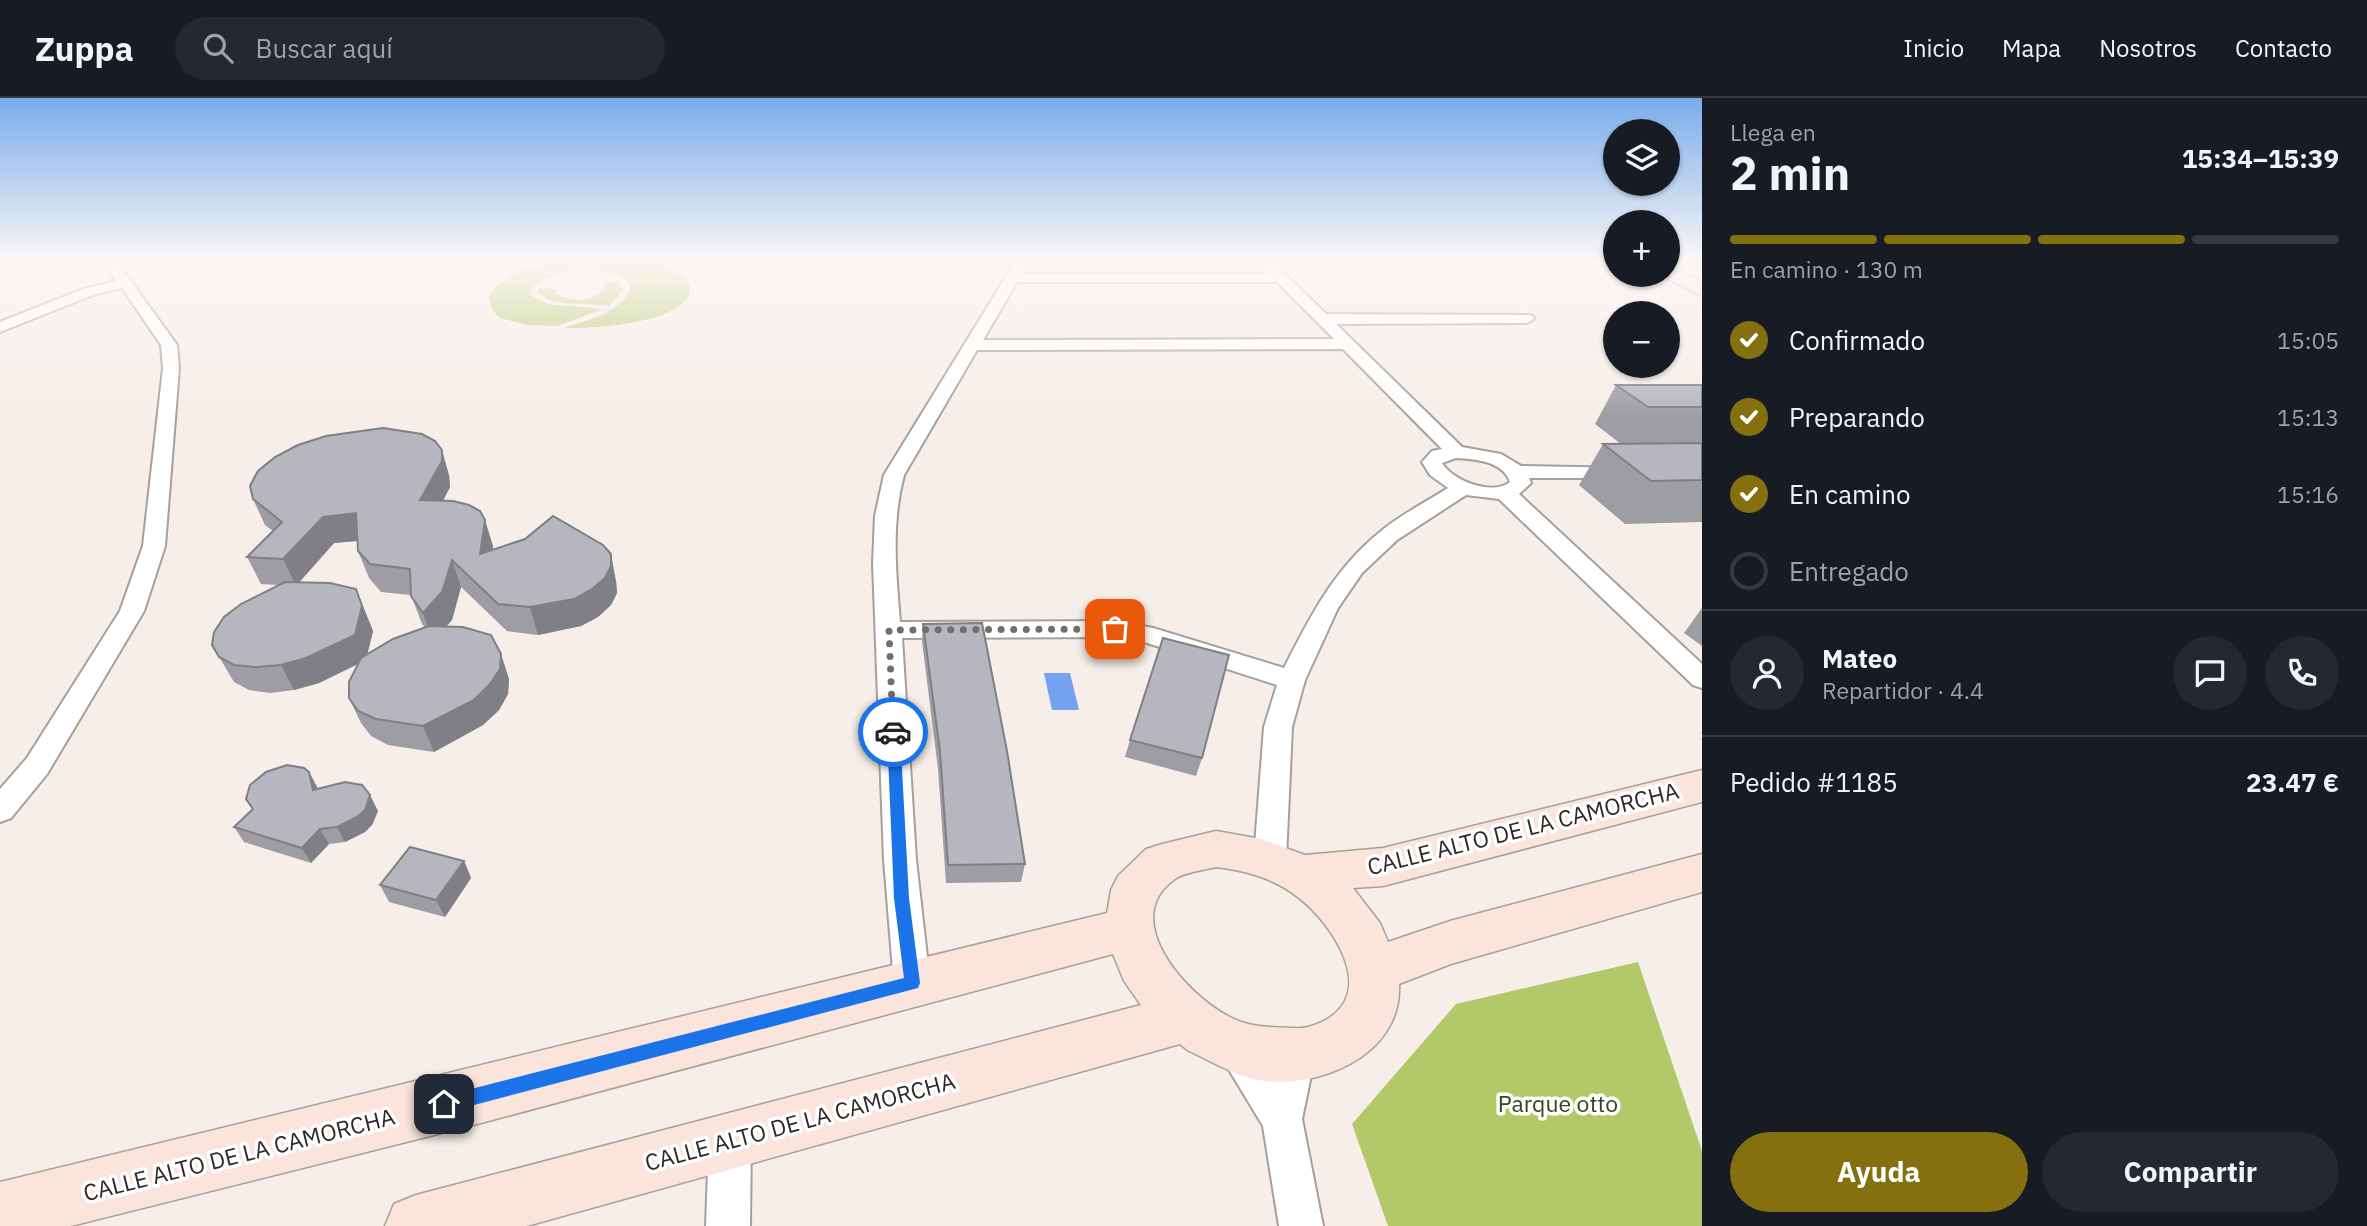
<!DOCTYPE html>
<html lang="es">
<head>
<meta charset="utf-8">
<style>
  :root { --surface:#171b24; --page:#242831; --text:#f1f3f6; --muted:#9ea1a6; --line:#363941; --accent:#857010 }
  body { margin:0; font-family:"IBM Plex Sans",sans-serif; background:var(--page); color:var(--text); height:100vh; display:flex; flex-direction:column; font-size:26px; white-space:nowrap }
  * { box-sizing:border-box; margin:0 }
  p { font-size:23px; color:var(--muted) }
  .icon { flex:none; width:38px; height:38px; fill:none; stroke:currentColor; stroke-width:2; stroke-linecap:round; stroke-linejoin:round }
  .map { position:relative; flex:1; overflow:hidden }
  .side { display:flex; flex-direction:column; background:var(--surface); width:665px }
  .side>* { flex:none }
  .buttons { position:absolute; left:1603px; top:21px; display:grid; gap:14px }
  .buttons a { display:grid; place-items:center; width:77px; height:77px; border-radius:50%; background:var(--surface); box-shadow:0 2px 5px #0004; font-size:35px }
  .pin { position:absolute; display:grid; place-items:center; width:60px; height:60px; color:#fff; margin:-30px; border-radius:14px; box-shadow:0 4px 10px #0006 }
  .courier { position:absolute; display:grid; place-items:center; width:70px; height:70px; margin:-35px; border:5px solid #1a73e8; border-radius:50%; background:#fff; color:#222; box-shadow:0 2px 9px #0007 }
  .headline em { font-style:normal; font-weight:800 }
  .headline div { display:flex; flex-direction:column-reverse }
  .headline { display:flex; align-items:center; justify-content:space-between; height:119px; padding:0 28px }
  h1 { font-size:46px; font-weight:800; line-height:52px }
  .bar { display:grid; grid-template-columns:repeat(4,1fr); gap:10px 7px; align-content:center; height:84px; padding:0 28px }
  .bar i { height:9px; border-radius:5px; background:var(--line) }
  .bar .current { background:var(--accent) }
  .bar p { grid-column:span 4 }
  .line { display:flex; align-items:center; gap:18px; padding:0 28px; border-top:2px solid var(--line) }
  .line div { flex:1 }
  .round { display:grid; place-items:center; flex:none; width:74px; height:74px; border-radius:37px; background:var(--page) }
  ol { padding:0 28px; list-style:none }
  li { display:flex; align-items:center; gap:21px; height:77px }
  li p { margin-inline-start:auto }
  li .icon { padding:7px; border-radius:50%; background:var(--accent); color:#fff; stroke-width:4 }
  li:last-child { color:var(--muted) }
  li i { width:38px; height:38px; border:4px solid var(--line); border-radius:50% }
  .action { display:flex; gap:14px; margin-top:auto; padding:14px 28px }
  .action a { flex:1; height:80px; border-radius:42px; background:var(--accent); color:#fff; font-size:28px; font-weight:800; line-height:80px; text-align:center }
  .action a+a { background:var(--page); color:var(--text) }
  header { display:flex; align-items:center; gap:42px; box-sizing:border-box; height:98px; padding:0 35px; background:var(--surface); border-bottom:2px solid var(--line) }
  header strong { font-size:33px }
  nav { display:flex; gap:38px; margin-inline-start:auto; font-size:24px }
  .search { width:490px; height:63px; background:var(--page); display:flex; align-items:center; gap:18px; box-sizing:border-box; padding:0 24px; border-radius:38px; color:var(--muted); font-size:26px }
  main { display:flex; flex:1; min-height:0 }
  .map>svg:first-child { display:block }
  .green { fill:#b3c969 }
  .water { fill:#76a0f2 }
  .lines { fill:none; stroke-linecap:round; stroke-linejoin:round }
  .street-casing { stroke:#a7a09a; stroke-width:4 }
  .secondary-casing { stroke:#a7a09a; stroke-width:3 }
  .street { fill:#fff; fill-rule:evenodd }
  .secondary { fill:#fbe4dc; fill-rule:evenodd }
  .wall { fill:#9d9da3; fill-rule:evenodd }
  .shaded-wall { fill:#7f7f85 }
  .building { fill:#b6b6be; stroke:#7f7f85; stroke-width:2 }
  .route { fill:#1a73e8 }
  .done { stroke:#736e6b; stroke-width:7; stroke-dasharray:0 12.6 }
  .labels { text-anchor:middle; stroke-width:7; stroke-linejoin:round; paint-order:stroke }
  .near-street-label { font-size:23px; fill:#2c2927; stroke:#fff }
  .near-park-label { font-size:23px; fill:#394219; stroke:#fff }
</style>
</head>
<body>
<header>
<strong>Zuppa</strong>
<div class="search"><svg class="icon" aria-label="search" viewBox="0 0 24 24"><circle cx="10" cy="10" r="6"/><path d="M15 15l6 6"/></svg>Buscar aquí</div>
<nav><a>Inicio</a><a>Mapa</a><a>Nosotros</a><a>Contacto</a></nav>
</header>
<main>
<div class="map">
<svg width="1702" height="1128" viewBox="0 0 1702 1128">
  <rect width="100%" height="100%" fill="#f6eee8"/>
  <g class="green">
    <path d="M 558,164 C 580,164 642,159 660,165 C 671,169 691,178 690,192 C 686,226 590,231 564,230 C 587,222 617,216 630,193 L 630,186 C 610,165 547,170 530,193 L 530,197 L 547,206 L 603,211 L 557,228 L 527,227 L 500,220 L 493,213 L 489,200 C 500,175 535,168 558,164 Z"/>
    <path d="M 618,183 L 623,192 L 609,208 C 588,204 550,211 537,193 L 539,190 L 556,191 L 556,196 C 570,205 592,204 604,191 L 603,185 Z"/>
    <polygon points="1638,864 1702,1053 1702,1128 1388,1128 1352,1026 1456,906"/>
  </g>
  <polygon class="water" points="1044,575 1070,575 1079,612 1052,612"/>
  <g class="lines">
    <defs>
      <g id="street">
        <polygon points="103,164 117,164 177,247 179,270 165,448 144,513 47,676 11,720 0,724 0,691 27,660 120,513 143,448 163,270 161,247 122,190 93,197 0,234 0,224 83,191 116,183"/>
        <path d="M 1015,164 L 1029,164 L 1022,176 L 1269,176 L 1258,164 L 1272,164 L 1326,216 L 1531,217 L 1534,220 L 1531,223 L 1526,225 L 1336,226 L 1462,349 L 1501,356 L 1521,368 L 1630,370 L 1633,374 L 1630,378 L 1623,380 L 1529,380 L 1531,385 L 1519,396 L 1702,566 L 1702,590 L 1693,587 L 1499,401 L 1466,397 L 1397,442 L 1362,475 L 1338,510 L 1305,582 L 1292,629 L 1286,761 L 1281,770 L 1270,774 L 1259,770 L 1254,761 L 1264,629 L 1277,587 L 1141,543 L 1115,539 L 902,540 L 916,762 L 930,885 L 925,897 L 912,902 L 899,897 L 894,885 L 884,762 L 873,465 L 875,418 L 884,377 ZM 1017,184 L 1277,184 L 1334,241 L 983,242 ZM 1343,251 L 1442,351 L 1432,353 L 1422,364 L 1430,377 L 1448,390 C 1426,404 1400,417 1380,434 C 1334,471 1310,519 1284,570 L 1153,530 L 1115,523 L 900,524 C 896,475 891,425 904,377 L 977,252 ZM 1456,360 C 1475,361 1503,363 1510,384 C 1492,398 1453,383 1442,365 Z"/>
        <polygon points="1236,933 1250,939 1273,973 1282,945 1296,939 1310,945 1315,958 1302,1021 1323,1128 1279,1128 1263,1028 1217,952 1222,939"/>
        <polygon points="730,1022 745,1028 751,1043 750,1128 706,1128 709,1043 715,1028"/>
      </g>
      <g id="secondary">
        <polygon points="1668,167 1702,184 1702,198 1661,177 1668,177"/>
        <path d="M 1702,672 L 1702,704 L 1383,788 L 1353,790 L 1380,825 L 1388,844 L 1450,823 L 1702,756 L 1702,794 L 1451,866 L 1399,886 C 1403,959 1314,994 1253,981 C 1232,976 1209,962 1189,953 L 1180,946 L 527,1128 L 385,1128 L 394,1106 L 416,1097 L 1141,907 L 1124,883 L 1113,856 L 470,1028 L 71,1128 L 0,1128 L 0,1084 L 1107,815 L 1111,792 L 1118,778 L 1146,751 L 1162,746 L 1216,733 L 1261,741 L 1305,757 L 1383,750 ZM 1216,769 C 1247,773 1274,780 1299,800 C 1330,824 1376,889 1329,920 C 1319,926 1307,931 1295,930 C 1271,929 1249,930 1228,918 C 1186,896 1118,821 1175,781 C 1185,774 1204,772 1216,769 Z"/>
      </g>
    </defs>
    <use href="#street" class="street-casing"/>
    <use href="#secondary" class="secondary-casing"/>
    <use href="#street" class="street"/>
    <use href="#secondary" class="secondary"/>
  </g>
  <g class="wall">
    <polygon points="1616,287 1702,287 1702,424 1625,426 1579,387 1603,346 1621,346 1595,326"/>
    <path d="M 449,377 L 450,389 L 443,403 L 493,448 L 493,452 L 616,483 L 617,495 L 611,507 L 598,519 L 581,528 L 538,537 L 507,533 L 461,489 L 452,522 L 446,529 L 509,581 L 508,596 L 499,612 L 483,627 L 434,654 L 388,647 L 371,638 L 361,625 L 349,600 L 358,566 L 319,585 L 294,592 L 270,595 L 249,592 L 234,584 L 212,547 L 279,487 L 261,486 L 247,459 L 273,433 L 265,427 L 253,401 ZM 357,443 L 358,453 L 369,480 L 381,494 L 411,497 L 422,526 L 425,530 L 367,556 L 373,533 L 356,491 L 299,484 L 334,445 Z"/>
    <polygon points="1702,510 1702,548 1684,535"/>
    <polygon points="923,526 1025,766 1021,784 946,785 938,671 922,543"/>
    <polygon points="1130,642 1202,660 1196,678 1125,659"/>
    <polygon points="309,674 318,691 378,713 372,727 365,734 345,744 329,746 311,765 244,744 234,729 253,711"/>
    <polygon points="464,763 471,780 445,819 389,804 380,787"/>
  </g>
  <g class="shaded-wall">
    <polygon points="442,352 449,377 450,389 429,428 420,402"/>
    <polygon points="356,415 367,442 334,445 296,488 283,461 323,419"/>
    <polygon points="485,422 493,448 489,483 480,456"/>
    <polygon points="611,456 616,483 617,495 611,507 598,519 581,528 538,537 530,509"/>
    <polygon points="452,462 461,489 452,522 433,543 423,515"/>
    <polygon points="356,491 373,533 366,562 319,585 294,592 281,567"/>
    <polygon points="501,556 509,581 508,596 499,612 483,627 434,654 423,628"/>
    <polygon points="309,674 317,689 322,707 313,692"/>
    <polygon points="370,697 378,713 372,727 365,734 345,744 337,729"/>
    <polygon points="320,731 329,746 311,765 302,750"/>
    <polygon points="464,763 471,780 445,819 436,802"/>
  </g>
  <g class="building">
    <polygon points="1616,287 1702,287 1702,309 1648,309"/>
    <polygon points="383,330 422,336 435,343 442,352 442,363 420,402 453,403 469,407 480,413 485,422 480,456 525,441 553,418 603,447 611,456 611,468 605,480 592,491 574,501 530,509 498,506 452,462 442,494 423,515 411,498 410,471 370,466 358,453 356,415 323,419 283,461 247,459 282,424 253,401 250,388 258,373 275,359 298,347 326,338"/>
    <polygon points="1700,345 1702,346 1702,382 1651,383 1603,346"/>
    <polygon points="285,484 330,485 356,491 362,508 355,537 306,560 281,567 256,569 234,567 219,559 212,547 214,534 224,519 241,506"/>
    <polygon points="982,525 1007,653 1025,766 948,767 940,653 923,526"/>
    <polygon points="429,528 463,529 491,537 501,556 500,571 490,586 474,602 423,628 376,621 358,613 349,600 349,584 361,560 393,541"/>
    <polygon points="1163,540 1229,557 1202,660 1130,642"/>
    <polygon points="287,667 304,670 309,674 313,692 345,684 362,687 370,697 365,712 357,719 337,729 320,731 302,750 234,729 253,711 246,701 250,687 266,674"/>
    <polygon points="410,749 464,763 436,802 380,787"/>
  </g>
  <linearGradient id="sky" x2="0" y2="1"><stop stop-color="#7aacec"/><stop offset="0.51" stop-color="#fbf7f5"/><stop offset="1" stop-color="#fbf7f5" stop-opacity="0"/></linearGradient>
  <rect width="1702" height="321" fill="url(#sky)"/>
  <polygon class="route" points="893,630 900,634 909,800 920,885 918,890 444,1015 438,1012 435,1006 438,1000 444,998 904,880 894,800 887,634"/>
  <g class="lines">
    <polyline class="done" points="893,634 889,532 1115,531"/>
  </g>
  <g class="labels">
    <g class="near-street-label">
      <text transform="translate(1523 731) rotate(-14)" y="8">CALLE ALTO DE LA CAMORCHA</text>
      <text transform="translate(800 1024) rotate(-15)" y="8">CALLE ALTO DE LA CAMORCHA</text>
      <text transform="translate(239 1057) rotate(-14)" y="8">CALLE ALTO DE LA CAMORCHA</text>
    </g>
    <g class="near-park-label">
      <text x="1558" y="1014">Parque otto</text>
    </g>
  </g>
</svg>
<div class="buttons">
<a><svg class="icon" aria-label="layers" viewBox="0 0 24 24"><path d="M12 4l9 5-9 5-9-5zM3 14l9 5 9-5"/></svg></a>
<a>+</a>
<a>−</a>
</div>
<div class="pin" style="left:1115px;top:531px;background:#ea580c"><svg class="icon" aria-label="bag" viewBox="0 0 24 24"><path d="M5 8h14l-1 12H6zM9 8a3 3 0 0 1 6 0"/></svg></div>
<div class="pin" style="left:444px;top:1006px;background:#1f2937"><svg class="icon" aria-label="home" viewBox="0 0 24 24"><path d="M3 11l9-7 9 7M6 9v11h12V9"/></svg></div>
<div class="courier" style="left:893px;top:634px"><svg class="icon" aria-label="car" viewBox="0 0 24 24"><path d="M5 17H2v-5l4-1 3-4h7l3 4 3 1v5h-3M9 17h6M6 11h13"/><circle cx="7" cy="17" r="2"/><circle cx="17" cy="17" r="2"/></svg></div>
</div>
<section class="side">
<div class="headline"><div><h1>2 min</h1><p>Llega en</p></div><em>15:34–15:39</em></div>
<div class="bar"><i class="current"></i><i class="current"></i><i class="current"></i><i></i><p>En camino · 130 m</p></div>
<ol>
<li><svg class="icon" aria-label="check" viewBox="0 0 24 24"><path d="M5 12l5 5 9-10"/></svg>Confirmado<p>15:05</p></li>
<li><svg class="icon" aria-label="check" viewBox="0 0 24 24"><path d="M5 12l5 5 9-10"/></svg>Preparando<p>15:13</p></li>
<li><svg class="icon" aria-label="check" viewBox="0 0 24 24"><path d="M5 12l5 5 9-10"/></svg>En camino<p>15:16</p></li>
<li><i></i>Entregado</li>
</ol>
<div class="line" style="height:126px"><a class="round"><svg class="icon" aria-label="person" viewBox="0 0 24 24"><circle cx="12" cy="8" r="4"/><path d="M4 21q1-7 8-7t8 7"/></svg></a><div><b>Mateo</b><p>Repartidor · 4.4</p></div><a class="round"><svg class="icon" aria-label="chat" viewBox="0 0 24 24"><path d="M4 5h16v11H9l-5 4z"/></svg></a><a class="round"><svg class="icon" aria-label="phone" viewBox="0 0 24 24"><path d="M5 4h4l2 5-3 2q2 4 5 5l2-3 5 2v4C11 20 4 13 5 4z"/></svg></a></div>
<div class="line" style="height:91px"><div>Pedido #1185</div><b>23.47 €</b></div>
<div class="action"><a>Ayuda</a><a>Compartir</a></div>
</section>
</main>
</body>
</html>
